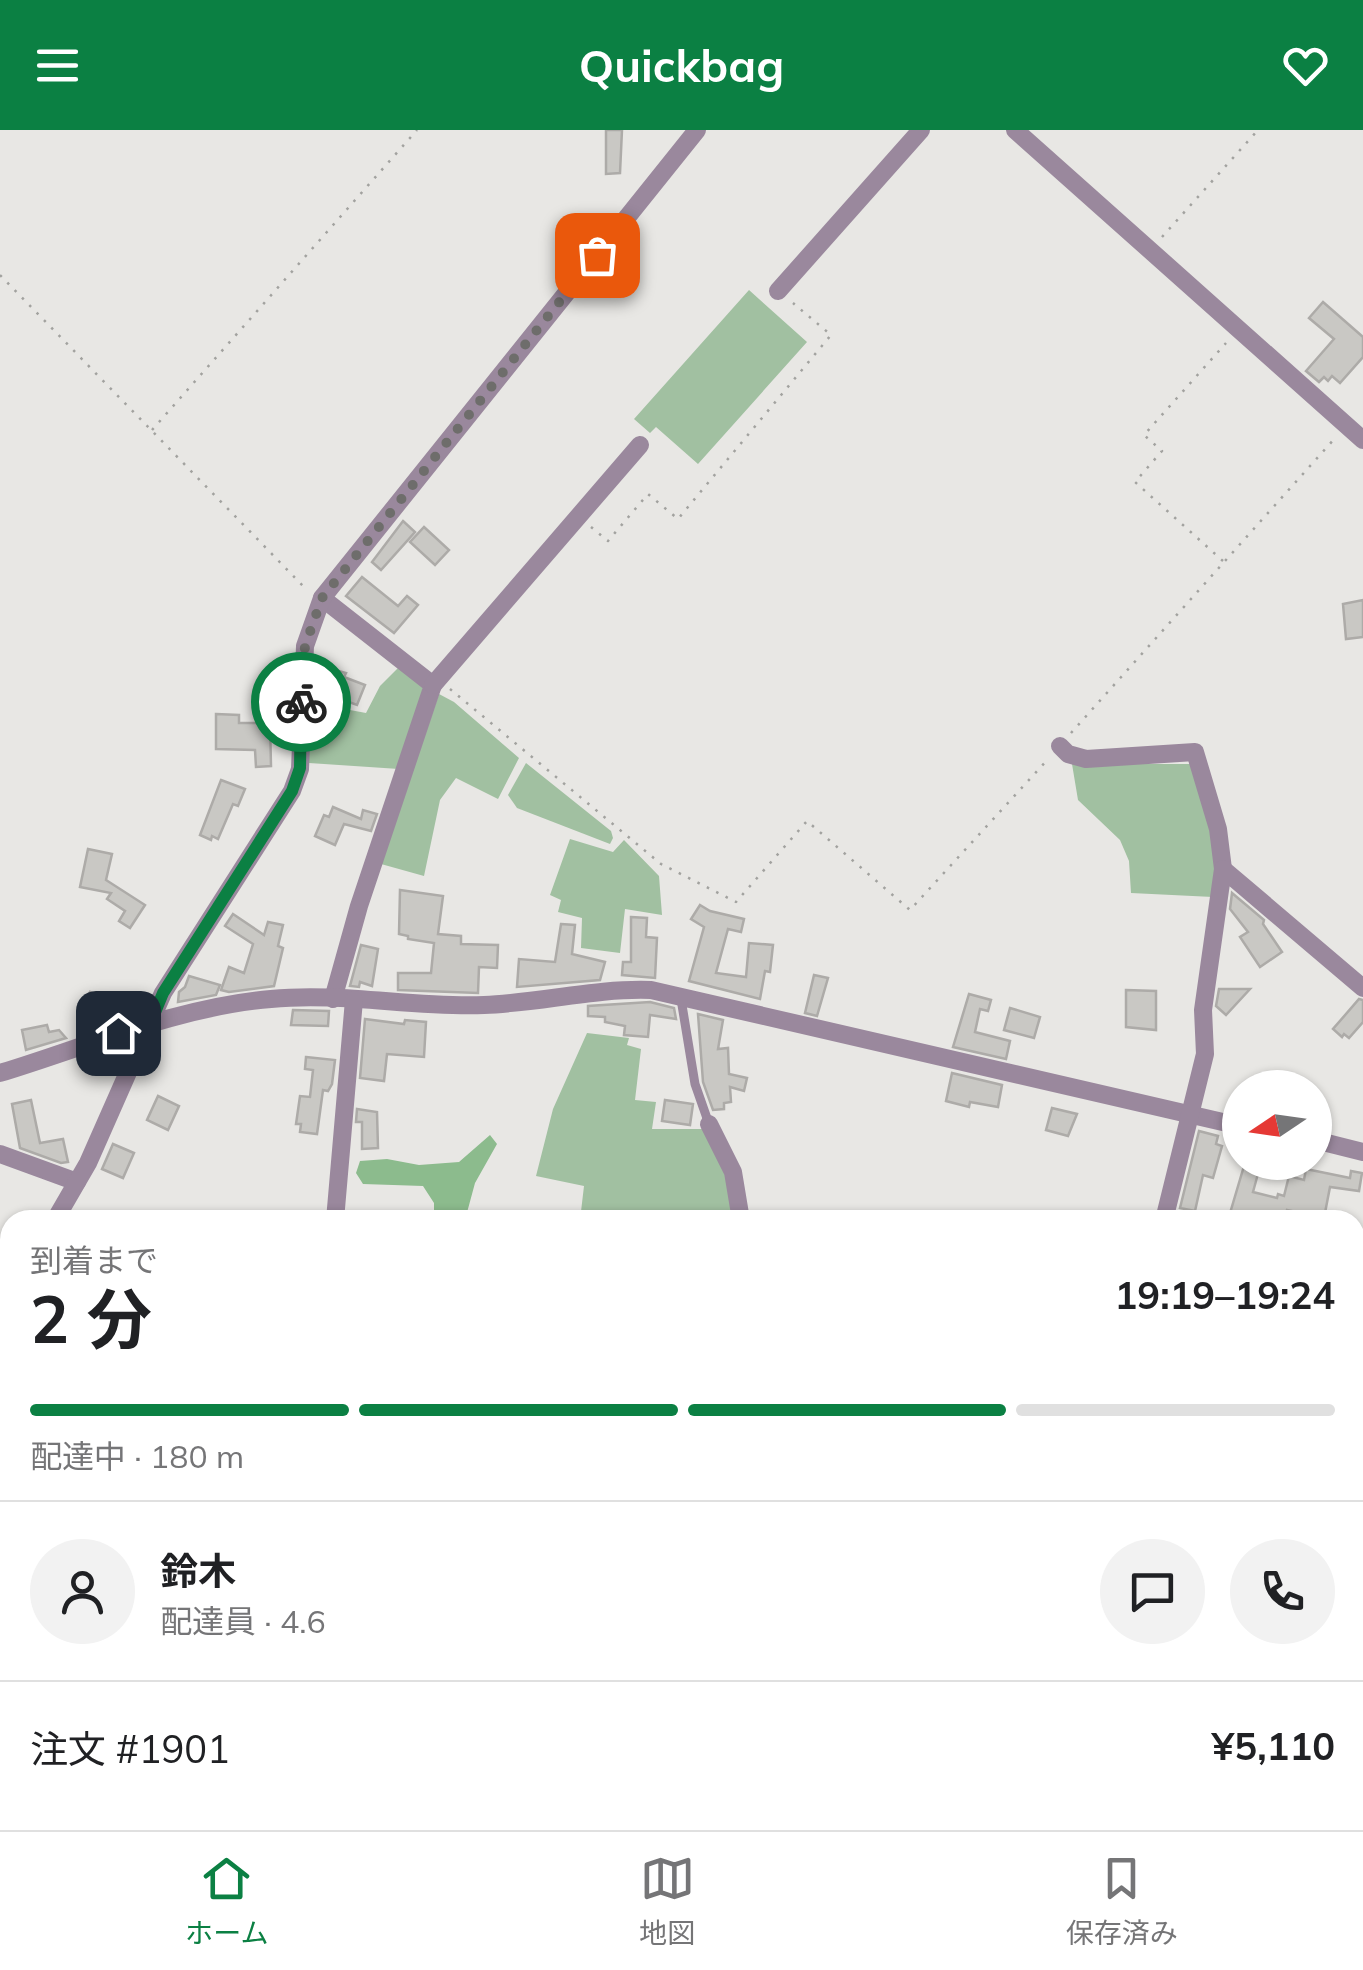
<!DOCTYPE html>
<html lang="ja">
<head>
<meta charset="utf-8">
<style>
  :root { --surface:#fff; --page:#f2f2f2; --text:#202124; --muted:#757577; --line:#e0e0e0; --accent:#0b8043 }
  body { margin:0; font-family:Mulish,"Noto Sans JP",sans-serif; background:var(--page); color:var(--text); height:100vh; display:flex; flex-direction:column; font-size:38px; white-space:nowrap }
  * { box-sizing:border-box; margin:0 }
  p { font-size:32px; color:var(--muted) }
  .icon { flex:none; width:55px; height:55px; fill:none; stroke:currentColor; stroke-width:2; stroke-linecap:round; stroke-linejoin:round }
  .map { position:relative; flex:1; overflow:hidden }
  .sheet { position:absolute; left:0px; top:1080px; width:1365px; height:620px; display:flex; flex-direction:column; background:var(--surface); border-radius:30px 30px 0 0; box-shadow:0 2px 8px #0004 }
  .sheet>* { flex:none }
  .needle { width:65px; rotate:257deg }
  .fabs { position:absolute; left:1222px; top:940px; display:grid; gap:20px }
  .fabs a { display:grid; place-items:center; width:110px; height:110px; border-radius:50%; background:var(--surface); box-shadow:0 2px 8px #0004; font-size:50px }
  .pin { position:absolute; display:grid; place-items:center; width:85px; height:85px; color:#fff; margin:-42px; border-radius:20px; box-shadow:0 5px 15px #0006 }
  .courier { position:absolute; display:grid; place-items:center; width:100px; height:100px; margin:-50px; border:8px solid #0b8043; border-radius:50%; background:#fff; color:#222; box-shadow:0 2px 12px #0007 }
  .overview em { font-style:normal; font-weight:700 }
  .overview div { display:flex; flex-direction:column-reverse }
  .overview { display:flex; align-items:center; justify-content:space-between; height:170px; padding:0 30px }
  h1 { font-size:65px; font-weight:700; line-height:75px }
  .bar { display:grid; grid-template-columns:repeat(4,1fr); gap:15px 10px; align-content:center; height:120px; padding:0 30px }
  .bar i { height:12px; border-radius:8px; background:var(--line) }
  .bar .on { background:var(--accent) }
  .bar p { grid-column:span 4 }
  .line { display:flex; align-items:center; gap:25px; padding:0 30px; border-top:2px solid var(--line) }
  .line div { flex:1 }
  .round { display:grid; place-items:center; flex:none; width:105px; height:105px; border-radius:52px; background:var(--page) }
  header { display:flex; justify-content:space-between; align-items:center; height:130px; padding:0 30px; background:var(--accent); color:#fff; font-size:45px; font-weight:700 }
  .menu { display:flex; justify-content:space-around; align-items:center; height:140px; border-top:2px solid var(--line); background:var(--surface); font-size:28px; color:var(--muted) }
  .menu a { display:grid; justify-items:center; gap:5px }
  .menu .on { color:var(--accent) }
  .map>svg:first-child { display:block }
  .green { fill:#a1c0a1 }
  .forest { fill:#8cbb8d }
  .building { fill:#c9c8c4; stroke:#adaba8; stroke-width:2.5 }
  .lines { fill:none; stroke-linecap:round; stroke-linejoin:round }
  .path { stroke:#a2a29f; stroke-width:2.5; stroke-dasharray:2.5 8; stroke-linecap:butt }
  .lane { stroke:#9a889d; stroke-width:9 }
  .street { stroke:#9a889d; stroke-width:18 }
  .done { stroke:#6e6d6b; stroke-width:10; stroke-dasharray:0 18 }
  .route { stroke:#0b8043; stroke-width:12 }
</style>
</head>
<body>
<header><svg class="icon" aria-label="menu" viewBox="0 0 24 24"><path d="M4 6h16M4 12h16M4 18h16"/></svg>Quickbag<svg class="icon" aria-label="heart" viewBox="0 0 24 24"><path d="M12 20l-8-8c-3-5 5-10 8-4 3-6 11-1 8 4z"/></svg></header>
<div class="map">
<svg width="1363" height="1700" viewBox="0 0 1363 1700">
  <rect width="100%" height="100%" fill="#e8e7e4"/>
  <g class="green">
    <polygon points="749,160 807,212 698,334 656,297 650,303 634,289"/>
    <polygon points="399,537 424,555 399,639 309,633 309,599 337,605 350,580 366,583 380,556"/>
    <polygon points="439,564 454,572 519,628 498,669 456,648 440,670 424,746 381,734"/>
    <polygon points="526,633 611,701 613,708 610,714 517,678 508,665"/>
    <polygon points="1072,634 1195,634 1215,719 1213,767 1131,763 1129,731 1120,710 1078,670"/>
    <polygon points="570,709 613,722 624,710 659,746 662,785 625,779 620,823 581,818 582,788 558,782 561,770 550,765"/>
    <polygon points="587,903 629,908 627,915 641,919 635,970 656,972 652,999 703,999 727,1040 733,1077 722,1090 580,1090 584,1056 536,1046 553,979"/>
  </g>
  <polygon class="forest" points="490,1005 497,1014 475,1053 465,1090 429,1090 434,1084 434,1073 423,1056 363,1054 356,1043 360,1031 387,1029 419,1035 459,1032"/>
  <g class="building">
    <polygon points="606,0 622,0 620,43 606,44"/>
    <polygon points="1323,172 1363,207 1363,227 1340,253 1332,246 1328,251 1324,247 1319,252 1306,241 1334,209 1309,188"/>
    <polygon points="403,391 415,402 381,440 372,432"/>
    <polygon points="424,397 449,420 435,435 410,412"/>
    <polygon points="362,447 398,476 407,466 418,475 394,503 346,466"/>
    <polygon points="1363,470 1363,507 1346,509 1343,474"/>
    <polygon points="321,536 346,543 344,547 365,555 357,575 341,569 330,600 314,594 326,559 316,555"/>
    <polygon points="216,584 239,585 239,593 270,593 271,636 256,637 255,620 216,619"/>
    <polygon points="221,650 245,659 238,676 233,674 218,709 212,706 211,710 200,705"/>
    <polygon points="333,677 361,689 363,680 377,684 371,701 344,694 335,715 315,706 324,685 329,687"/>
    <polygon points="88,719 112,724 106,750 145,775 130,798 119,791 125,781 107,769 111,763 80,757"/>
    <polygon points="400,760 443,766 438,804 461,806 461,814 498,815 497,838 479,837 478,863 398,860 398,843 431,843 434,813 408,809 408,806 399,804"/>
    <polygon points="1232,763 1264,790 1263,794 1282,822 1260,837 1240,807 1248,802 1230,779"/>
    <polygon points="700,775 710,781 744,789 741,802 728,799 716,843 746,847 749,813 773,815 770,842 765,841 760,869 689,851 704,797 691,789"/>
    <polygon points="233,784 264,805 268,792 283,795 278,816 283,818 274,856 229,862 221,860 229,837 244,843 253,814 225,796"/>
    <polygon points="631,787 647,788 646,807 657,808 655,848 622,845 623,832 631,832"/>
    <polygon points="561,794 575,795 572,824 605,832 600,850 517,857 519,829 555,832"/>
    <polygon points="361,815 378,819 372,856 360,852 359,857 350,856"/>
    <polygon points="814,845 828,848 817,886 805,883"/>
    <polygon points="189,846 220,855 216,865 178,872 179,862 185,857"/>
    <polygon points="1219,859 1250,859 1226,885 1216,876"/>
    <polygon points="1126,860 1156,861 1156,900 1126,897"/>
    <polygon points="90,862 105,869 107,865 126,873 123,879 130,883 128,888 114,892 110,890 103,896 84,887 80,884"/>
    <polygon points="969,864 991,870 988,881 980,879 975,902 1010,911 1006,929 953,917"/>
    <polygon points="1359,869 1363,870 1363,892 1349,908 1344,904 1342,907 1333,899"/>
    <polygon points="650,872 674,878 676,889 650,885 648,907 624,905 625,896 605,892 605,887 588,886 588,876"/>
    <polygon points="1010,878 1040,887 1034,908 1004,900"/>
    <polygon points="293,880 329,881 328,896 291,895"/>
    <polygon points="698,884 723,890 718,919 728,918 729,944 747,948 744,961 730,957 731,972 724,973 724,979 713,980 703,952"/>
    <polygon points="365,889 404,894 405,890 426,892 424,927 387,924 384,951 360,948"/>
    <polygon points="47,895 49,902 59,900 66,908 26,920 22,900"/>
    <polygon points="306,927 335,930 332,954 328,961 323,960 317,1004 300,1002 301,994 296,994 300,966 310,967 313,940 305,939"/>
    <polygon points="952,943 1002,955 998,977 970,972 969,977 946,971"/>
    <polygon points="158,966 179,976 168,1000 147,990"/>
    <polygon points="31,970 40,1013 63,1009 68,1032 61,1033 20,1018 12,974"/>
    <polygon points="665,970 693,974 690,995 662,991"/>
    <polygon points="1052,978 1077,984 1068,1006 1046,1000"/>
    <polygon points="357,979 377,982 378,1018 362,1019 362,992 356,992"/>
    <polygon points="1199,1001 1218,1006 1216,1014 1222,1016 1213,1048 1203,1045 1195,1081 1180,1078"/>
    <polygon points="113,1014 134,1023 123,1048 102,1039"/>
    <polygon points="1244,1036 1259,1040 1253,1062 1277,1068 1278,1064 1284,1066 1289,1046 1304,1050 1306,1039 1350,1048 1351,1041 1362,1043 1359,1061 1330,1057 1324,1088 1287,1080 1285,1090 1228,1090"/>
  </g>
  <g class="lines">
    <g class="path">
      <polyline points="1162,107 1258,0"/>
      <polyline points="0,145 306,459"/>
      <polyline points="152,300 417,0"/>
      <polyline points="591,397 608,411 648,364 678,389 831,205 793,173"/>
      <polyline points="1223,431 1135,352 1162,321 1144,305 1226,213"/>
      <polyline points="450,559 661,734 736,772 807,691 910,780 1049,628"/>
      <polyline points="1071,603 1336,307"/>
      <polyline points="0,1558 10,1559"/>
      <polyline points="589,1700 590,1690"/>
    </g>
    <polyline class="lane" points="681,869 695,954 709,994"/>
    <g class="street">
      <polyline points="1015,0 1363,310"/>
      <polyline points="778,161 921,0"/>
      <polyline points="322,468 433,555 359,776 333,869"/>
      <polyline points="433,555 640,315"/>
      <polyline points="1060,616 1068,624 1086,629 1195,622 1218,699 1223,739"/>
      <path d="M 0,943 C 89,916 177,877 271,869 C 342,862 414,878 484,875 C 540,873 595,858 651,860 L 1240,996"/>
      <polyline points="709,994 733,1042 741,1090"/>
      <polyline points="1315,1010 1363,1022"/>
      <polyline points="0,1024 77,1052"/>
      <polyline points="55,1090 88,1033 163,863 292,661 300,639 305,516 322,468 697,0"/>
      <polyline points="335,1090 354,870"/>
      <polyline points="1164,1090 1205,924 1203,880 1223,739 1363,858"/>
      <polyline points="0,1187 10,1170"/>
      <polyline points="0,1249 10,1252"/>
      <polyline points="1355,1533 1363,1533"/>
      <polyline points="216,1700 217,1690"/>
      <polyline points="850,1700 851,1690"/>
    </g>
  </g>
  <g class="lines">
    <polyline class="done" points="301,572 305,516 322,468 597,125"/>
    <polyline class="route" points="118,903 151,892 163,863 292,661 300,638 301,572"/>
  </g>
</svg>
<div class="fabs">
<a><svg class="needle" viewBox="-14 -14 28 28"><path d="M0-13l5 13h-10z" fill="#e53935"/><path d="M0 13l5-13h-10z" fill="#757577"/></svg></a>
</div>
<div class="pin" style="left:597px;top:125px;background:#ea580c"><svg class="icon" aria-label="bag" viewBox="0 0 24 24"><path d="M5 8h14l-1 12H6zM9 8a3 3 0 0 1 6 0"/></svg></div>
<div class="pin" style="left:118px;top:903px;background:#1f2937"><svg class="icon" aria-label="home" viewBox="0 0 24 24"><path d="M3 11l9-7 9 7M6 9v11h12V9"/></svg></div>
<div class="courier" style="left:301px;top:572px"><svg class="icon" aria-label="bike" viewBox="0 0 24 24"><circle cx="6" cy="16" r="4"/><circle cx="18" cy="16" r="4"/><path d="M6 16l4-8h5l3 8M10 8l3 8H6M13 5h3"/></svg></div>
<section class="sheet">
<div class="overview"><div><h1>2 分</h1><p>到着まで</p></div><em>19:19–19:24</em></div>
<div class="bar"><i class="on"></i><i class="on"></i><i class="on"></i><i></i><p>配達中 · 180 m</p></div>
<div class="line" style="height:180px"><a class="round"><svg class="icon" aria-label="person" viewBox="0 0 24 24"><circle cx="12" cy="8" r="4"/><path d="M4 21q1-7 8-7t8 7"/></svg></a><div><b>鈴木</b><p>配達員 · 4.6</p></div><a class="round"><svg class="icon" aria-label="chat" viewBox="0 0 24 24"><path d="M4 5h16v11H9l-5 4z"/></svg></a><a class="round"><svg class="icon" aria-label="phone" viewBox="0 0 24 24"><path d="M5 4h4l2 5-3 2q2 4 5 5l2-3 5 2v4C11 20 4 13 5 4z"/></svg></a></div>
<div class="line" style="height:130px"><div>注文 #1901</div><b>¥5,110</b></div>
</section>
</div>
<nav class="menu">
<a class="on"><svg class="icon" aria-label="home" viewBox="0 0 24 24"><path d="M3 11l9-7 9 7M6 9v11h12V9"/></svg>ホーム</a>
<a><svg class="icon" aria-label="map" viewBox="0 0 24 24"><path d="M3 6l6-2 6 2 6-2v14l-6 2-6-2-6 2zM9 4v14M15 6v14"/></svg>地図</a>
<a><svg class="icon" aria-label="saved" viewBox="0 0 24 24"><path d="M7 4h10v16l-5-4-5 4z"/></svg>保存済み</a>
</nav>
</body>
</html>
